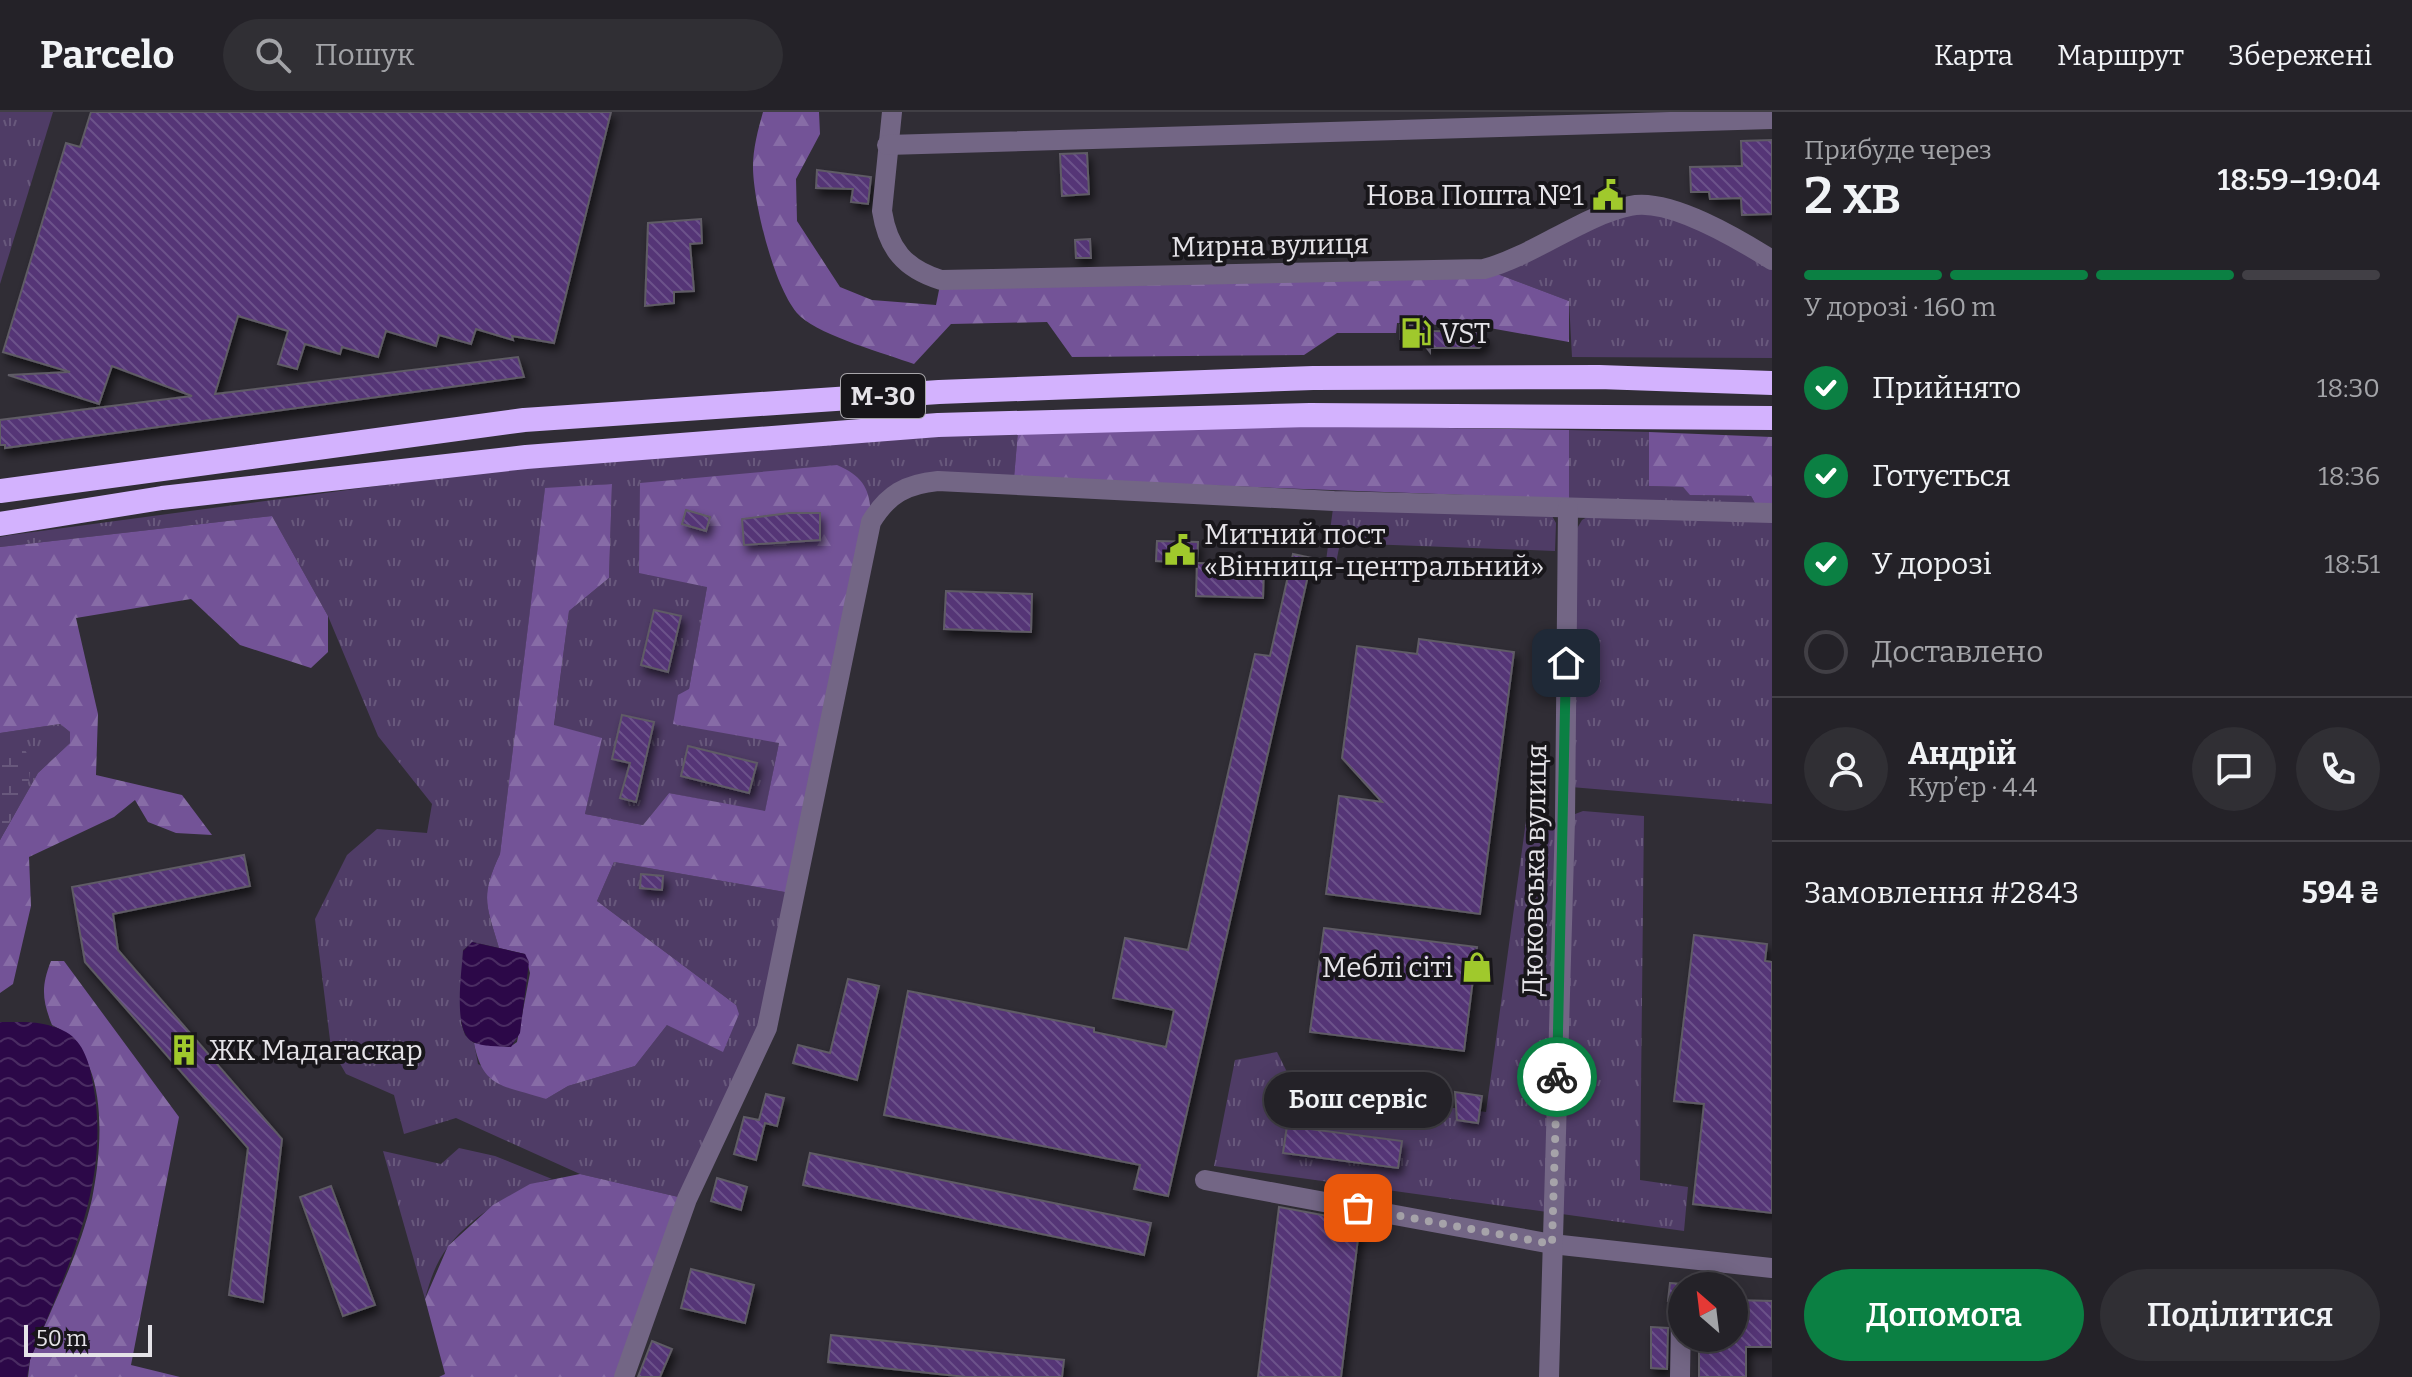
<!DOCTYPE html>
<html lang="uk">
<head>
<meta charset="utf-8">
<style>
  :root { --surface:#242228; --page:#302f34; --text:#f1f3f6; --muted:#a3a4a8; --line:#413f45; --accent:#0b8043 }
  body { margin:0; font-family:Bitter,serif; background:var(--page); color:var(--text); height:100vh; display:flex; flex-direction:column; font-size:30px; white-space:nowrap }
  * { box-sizing:border-box; margin:0 }
  p { font-size:26px; color:var(--muted) }
  .icon { flex:none; width:44px; height:44px; fill:none; stroke:currentColor; stroke-width:2; stroke-linecap:round; stroke-linejoin:round }
  .map { position:relative; flex:1; overflow:hidden }
  .panel { display:flex; flex-direction:column; background:var(--surface); width:640px }
  .panel>* { flex:none }
  .needle { width:52px; rotate:332deg }
  .fabs { position:absolute; left:1668px; top:1160px; display:grid; gap:16px }
  .fabs a { display:grid; place-items:center; width:80px; height:80px; border-radius:50%; background:var(--surface); box-shadow:0 4px 20px #0003,0 0 0 2px var(--line); font-size:40px }
  .scale { position:absolute; left:24px; bottom:20px; width:128px; box-sizing:border-box; padding-left:8px; border:4px solid #e5e3e8; border-top:0; font-size:22px; line-height:28px; white-space:nowrap; color:#e5e3e8; -webkit-text-stroke:6px #18161a; paint-order:stroke }
  .pin { position:absolute; display:grid; place-items:center; width:68px; height:68px; color:#fff; margin:-34px; border-radius:16px; box-shadow:0 4px 12px #0006 }
  .courier { position:absolute; display:grid; place-items:center; width:80px; height:80px; margin:-40px; border:6px solid #0b8043; border-radius:50%; background:#fff; color:#222; box-shadow:0 2px 10px #0007 }
  .bubble { position:absolute; height:56px; border-radius:28px; background:var(--surface); box-shadow:0 4px 20px #0003,0 0 0 2px var(--line); font-size:26px; font-weight:600; line-height:56px; text-align:center }
  .headline em { font-style:normal; font-weight:600 }
  .headline div { display:flex; flex-direction:column-reverse }
  .headline { display:flex; align-items:center; justify-content:space-between; height:136px; padding:0 32px }
  h1 { font-size:52px; font-weight:600; line-height:60px }
  .bar { display:grid; grid-template-columns:repeat(4,1fr); gap:12px 8px; align-content:center; height:96px; padding:0 32px }
  .bar i { height:10px; border-radius:6px; background:var(--line) }
  .bar .current { background:var(--accent) }
  .bar p { grid-column:span 4 }
  .line { display:flex; align-items:center; gap:20px; padding:0 32px; border-top:2px solid var(--line) }
  .line div { flex:1 }
  .round { display:grid; place-items:center; flex:none; width:84px; height:84px; border-radius:42px; background:var(--page) }
  ol { padding:0 32px; list-style:none }
  li { display:flex; align-items:center; gap:24px; height:88px }
  li p { margin-inline-start:auto }
  li .icon { padding:8px; border-radius:50%; background:var(--accent); color:#fff; stroke-width:4 }
  li:last-child { color:var(--muted) }
  li i { width:44px; height:44px; border:4px solid var(--line); border-radius:50% }
  .button { display:flex; gap:16px; margin-top:auto; padding:16px 32px }
  .button a { flex:1; height:92px; border-radius:48px; background:var(--accent); color:#fff; font-size:32px; font-weight:600; line-height:92px; text-align:center }
  .button a+a { background:var(--page); color:var(--text) }
  header { display:flex; align-items:center; gap:48px; box-sizing:border-box; height:112px; padding:0 40px; background:var(--surface); border-bottom:2px solid var(--line) }
  header strong { font-size:38px }
  nav { display:flex; gap:44px; margin-inline-start:auto; font-size:28px }
  .search { width:560px; height:72px; background:var(--page); display:flex; align-items:center; gap:20px; box-sizing:border-box; padding:0 28px; border-radius:44px; color:var(--muted); font-size:30px }
  main { display:flex; flex:1; min-height:0 }
  .map>svg:first-child { display:block }
  .grass { fill:url(#grass-tufts) }
  .forest { fill:url(#forest-firs) }
  .wetland { fill:url(#wetland-marsh) }
  .water { fill:url(#water-waves) }
  .building { fill:url(#building-back-hatch); stroke:#5f5b65; stroke-width:2; filter:url(#shadow) }
  .lines { fill:none; stroke-linecap:round; stroke-linejoin:round }
  .minor { stroke:#736685; stroke-width:20 }
  .highway { stroke:#d3b2fe; stroke-width:24 }
  .done { stroke:#a6a3a9; stroke-width:8; stroke-dasharray:0 14.4 }
  .route { stroke:#0b8043; stroke-width:10 }
  .labels { text-anchor:middle; stroke-width:8; stroke-linejoin:round; paint-order:stroke }
  .shield { fill:#18161a; stroke:#a8a6aa; stroke-width:2 }
  .shield-label { font-size:26px; font-weight:bold; fill:#e5e3e8 }
  .poi-label { font-size:28px; fill:#e5e3e8; stroke:#18161a; text-anchor:start }
  .street-label { font-size:28px; fill:#e5e3e8; stroke:#18161a }
</style>
</head>
<body>
<header>
<strong>Parcelo</strong>
<div class="search"><svg class="icon" aria-label="search" viewBox="0 0 24 24"><circle cx="10" cy="10" r="6"/><path d="M15 15l6 6"/></svg>Пошук</div>
<nav><a>Карта</a><a>Маршрут</a><a>Збережені</a></nav>
</header>
<main>
<div class="map">
<svg width="1772" height="1265" viewBox="0 0 1772 1265">
  <defs>
    <pattern id="grass-tufts" width="24" height="20" patternUnits="userSpaceOnUse" patternTransform="scale(2)"><rect width="24" height="20" fill="#4f3c66"/><path d="M3 7l-1-3M5 7V3M7 7l1-3M15 17l-1-3M17 17v-4M19 17l1-3" fill="none" stroke="#68587c"/></pattern>
    <pattern id="forest-firs" width="22" height="20" patternUnits="userSpaceOnUse" patternTransform="scale(2)"><rect width="22" height="20" fill="#735397"/><path d="M5 1l3.5 6h-7zM16 11l3.5 6h-7z" fill="#876ca6"/></pattern>
    <pattern id="wetland-marsh" width="20" height="14" patternUnits="userSpaceOnUse" patternTransform="scale(2)"><rect width="20" height="14" fill="#4f3c66"/><path d="M1 5h8M5 5V1M11 12h8M15 12V8" fill="none" stroke="#68587c"/></pattern>
    <pattern id="water-waves" width="16" height="10" patternUnits="userSpaceOnUse" patternTransform="scale(2)"><rect width="16" height="10" fill="#2c0848"/><path d="M0 5q4-4 8 0t8 0" fill="none" stroke="#4a2c62"/></pattern>
    <pattern id="building-back-hatch" width="6" height="6" patternUnits="userSpaceOnUse" patternTransform="scale(2)"><rect width="6" height="6" fill="#543576"/><path d="M-1 5l2 2M0 0l6 6M5-1l2 2" fill="none" stroke="#6c528a"/></pattern>
    <filter id="shadow"><feDropShadow dx="3.5" dy="6" stdDeviation="4" flood-color="#0009"/></filter>
  </defs>
  <rect width="100%" height="100%" fill="#302d35"/>
  <g class="grass">
    <polygon points="0,0 53,0 0,172"/>
    <polygon points="1652,93 1772,148 1772,246 1572,245 1569,189 1484,157"/>
    <polygon points="1569,318 1649,320 1649,374 1683,375 1691,383 1751,384 1757,395 1569,387"/>
    <path d="M 1018,319 L 1014,366 L 951,362 L 707,475 L 689,577 L 779,631 L 765,700 L 669,681 L 643,713 L 585,702 L 601,626 L 554,614 L 569,499 L 609,466 L 612,372 L 545,377 L 500,742 C 480,785 486,792 499,836 L 473,830 L 463,838 L 461,911 L 465,923 L 474,931 L 478,952 L 546,987 L 568,974 L 635,954 L 667,913 L 736,893 L 597,789 L 614,750 L 796,782 L 767,916 L 687,1087 L 580,1062 L 456,1006 L 404,1022 L 394,983 L 346,962 L 331,936 L 315,807 L 347,743 L 377,717 L 427,721 L 432,692 L 378,624 L 328,504 L 272,404 L 0,435 L 0,425 L 11,423 L 526,354 Z"/>
    <polygon points="1334,389 1552,404 1556,411 1555,439 1340,431 1336,451 1326,449"/>
    <polygon points="1594,401 1772,408 1772,692 1571,675 1575,420 1582,408"/>
    <polygon points="60,612 70,620 70,631 38,661 0,728 0,621"/>
    <polygon points="1583,699 1644,704 1640,1068 1688,1075 1684,1119 1214,1054 1235,948 1277,940 1295,976 1486,1000 1526,709 1549,712"/>
    <path d="M 459,1036 L 495,1044 L 552,1067 C 520,1073 467,1108 448,1135 C 436,1150 430,1168 425,1187 L 383,1039 L 441,1052 Z"/>
  </g>
  <g class="forest">
    <path d="M 763,0 L 819,0 L 820,22 L 796,67 L 797,109 L 840,175 L 872,188 L 936,193 L 941,168 L 1484,157 L 1569,189 L 1569,230 L 1484,215 L 1397,211 L 1396,221 L 1337,221 L 1304,243 L 1072,245 L 1047,210 L 951,212 L 914,252 C 886,242 822,224 801,205 C 775,182 753,89 753,55 C 753,36 758,18 763,0 Z"/>
    <polygon points="1313,314 1569,318 1569,387 1014,366 1018,319"/>
    <polygon points="1649,320 1772,325 1772,393 1757,395 1751,384 1690,383 1683,375 1649,374"/>
    <path d="M 837,353 C 865,365 871,379 871,410 L 796,782 L 614,750 L 597,789 L 736,893 L 739,902 L 723,940 L 667,913 L 635,954 L 568,974 L 546,987 C 505,973 483,978 474,931 L 510,935 L 517,930 L 530,861 L 525,842 L 499,836 C 486,792 480,785 500,742 L 545,376 L 612,372 L 609,466 L 569,499 L 554,613 L 602,626 L 585,702 L 643,713 L 669,681 L 765,699 L 779,631 L 673,612 L 678,583 L 689,577 L 707,475 L 639,461 L 640,371 Z"/>
    <polygon points="272,404 328,504 328,540 311,556 240,533 191,487 76,506 98,602 96,663 182,683 212,723 176,721 148,710 135,688 114,705 29,745 31,794 13,872 0,881 0,728 38,661 70,631 70,620 60,612 0,621 0,435"/>
    <path d="M 51,849 L 64,849 L 179,1005 L 131,1253 L 180,1265 L 28,1265 L 30,1248 C 51,1196 80,1141 92,1087 C 103,1033 110,940 52,913 C 42,888 41,874 51,849 Z"/>
    <polygon points="580,1062 687,1087 624,1265 439,1265 445,1262 425,1187 448,1134 493,1093 530,1072"/>
  </g>
  <path class="wetland" d="M 0,627 L 23,635 C 44,662 13,702 0,728 Z"/>
  <g class="water">
    <path d="M 472,830 L 525,842 L 529,850 L 520,921 L 511,935 C 499,934 483,935 473,930 C 452,921 462,858 463,839 Z"/>
    <path d="M 0,910 C 23,910 45,908 66,920 C 84,930 90,953 93,972 C 112,1072 66,1158 30,1248 L 27,1265 L 0,1265 Z"/>
  </g>
  <g class="building">
    <polygon points="91,0 611,0 554,231 512,224 513,228 476,217 471,232 439,223 436,234 386,219 378,245 342,235 340,242 305,232 297,257 278,252 288,219 238,204 215,282 518,245 524,265 5,336 5,333 0,333 0,308 192,284 112,254 99,292 8,263 70,260 3,240 66,31 80,35"/>
    <polygon points="1772,28 1772,102 1742,103 1741,86 1710,87 1709,80 1691,80 1690,55 1742,54 1741,29"/>
    <polygon points="1087,41 1089,82 1062,84 1060,42"/>
    <polygon points="817,58 871,65 868,92 851,90 853,77 816,76"/>
    <polygon points="701,107 702,131 690,132 694,179 674,180 674,191 645,194 648,111"/>
    <polygon points="1090,127 1091,146 1076,146 1075,128"/>
    <polygon points="1400,213 1431,213 1431,219 1480,220 1487,230 1479,236 1430,236 1430,240 1420,227 1400,227"/>
    <polygon points="686,398 710,405 706,419 682,412"/>
    <polygon points="790,401 820,401 820,428 744,433 742,407"/>
    <polygon points="1157,429 1198,430 1197,451 1156,449"/>
    <polygon points="1293,442 1312,446 1168,1084 1134,1077 1140,1053 884,1003 908,879 1094,916 1094,920 1166,935 1174,898 1113,886 1125,826 1188,838 1255,542 1270,544"/>
    <polygon points="1197,451 1264,453 1263,486 1196,484"/>
    <polygon points="946,479 1032,482 1031,520 944,517"/>
    <polygon points="654,498 681,504 668,560 641,553"/>
    <polygon points="1419,527 1514,540 1480,802 1326,782 1339,684 1382,690 1342,646 1357,534 1417,542"/>
    <polygon points="622,603 654,610 636,690 620,686 630,651 612,647"/>
    <polygon points="688,634 757,651 749,681 681,664"/>
    <polygon points="244,743 250,774 113,802 118,838 282,1027 263,1190 229,1183 248,1036 85,850 72,775"/>
    <polygon points="641,762 663,764 662,778 640,776"/>
    <polygon points="1324,816 1477,835 1464,939 1310,920"/>
    <polygon points="1694,823 1767,832 1765,849 1772,850 1772,1101 1693,1092 1704,992 1674,989"/>
    <polygon points="848,867 879,874 857,968 793,951 798,933 830,941"/>
    <polygon points="1455,980 1482,984 1478,1011 1457,1008"/>
    <polygon points="766,982 784,986 777,1014 765,1011 756,1048 734,1042 744,1005 759,1008"/>
    <polygon points="1287,1014 1402,1029 1398,1056 1283,1041"/>
    <polygon points="810,1041 1151,1111 1144,1143 803,1073"/>
    <polygon points="717,1066 747,1075 741,1098 711,1089"/>
    <polygon points="331,1074 375,1193 343,1204 300,1085"/>
    <polygon points="1279,1095 1360,1110 1341,1265 1258,1265"/>
    <polygon points="691,1157 754,1173 745,1211 681,1196"/>
    <polygon points="1670,1171 1682,1172 1682,1190 1668,1189"/>
    <polygon points="1734,1188 1772,1189 1772,1235 1746,1235 1746,1265 1699,1265 1699,1226 1734,1226"/>
    <polygon points="1651,1215 1668,1216 1667,1257 1651,1256"/>
    <polygon points="831,1223 1064,1248 1062,1265 966,1265 828,1250"/>
    <polygon points="652,1229 672,1237 660,1265 638,1265"/>
  </g>
  <g class="lines">
    <g class="minor">
      <path d="M 892,0 L 882,99 C 888,137 905,157 941,168 L 1484,157 C 1535,143 1582,104 1630,94 C 1669,85 1740,128 1772,148"/>
      <polyline points="887,33 1772,7"/>
      <polyline points="1205,1068 1552,1132 1772,1156"/>
      <path d="M 624,1265 L 687,1087 L 767,916 L 871,410 C 888,382 906,372 938,369 L 1334,389 L 1772,401"/>
      <polyline points="1549,1265 1565,708 1568,396"/>
      <polyline points="1680,1265 1681,1205"/>
    </g>
    <g class="highway">
      <polyline points="0,379 524,308 939,280 1313,266 1599,265 1772,271"/>
      <polyline points="0,412 162,386 526,345 938,313 1310,303 1772,306"/>
    </g>
  </g>
  <g class="lines">
    <polyline class="done" points="1358,1096 1552,1132 1557,965"/>
    <polyline class="route" points="1557,965 1566,551"/>
  </g>
  <defs>
    <symbol id="civic-bare" viewBox="-9 -9 18 18"><path d="M-.6-6.5H3V-4.5H.6V-3L4-1V1h2V6H-6V1h2V-1L-.6-3ZM-1.2 2.5V6h2.4V2.5Z" fill="#a0c92c" stroke="#18161a" stroke-width="2.5" paint-order="stroke"/></symbol>
    <symbol id="fuel-bare" viewBox="-9 -9 18 18"><path d="M-5.5-6h7V0h2V4h1.3V-2.5L3-4.5l.8-.8L6-3V5H2.5V1h-1V6h-7ZM-4.2-4.7v3.2H.2V-4.7Z" fill="#a0c92c" stroke="#18161a" stroke-width="2.5" paint-order="stroke"/></symbol>
    <symbol id="shop-bare" viewBox="-9 -9 18 18"><path d="M-5-2.5h2.3a2.7 3.5 0 0 1 5.4 0H5L5.5 6h-11ZM-1.5-2.5h3a1.5 2.3 0 0 0-3 0Z" fill="#a0c92c" stroke="#18161a" stroke-width="2.5" paint-order="stroke"/></symbol>
    <symbol id="building-bare" viewBox="-9 -9 18 18"><path d="M-4-6H4V6H1V3H-1V6H-4ZM-2.5-4.3h1.7v1.8h-1.7ZM.8-4.3h1.7v1.8H.8ZM-2.5-1h1.7V.8h-1.7ZM.8-1h1.7V.8H.8Z" fill="#a0c92c" stroke="#18161a" stroke-width="2.5" paint-order="stroke"/></symbol>
  </defs>
  <g fill-rule="evenodd">
    <use href="#civic-bare" x="1586" y="61" width="44" height="44"/>
    <use href="#fuel-bare" x="1394" y="199" width="44" height="44"/>
    <use href="#civic-bare" x="1158" y="416" width="44" height="44"/>
    <use href="#shop-bare" x="1455" y="833" width="44" height="44"/>
    <use href="#building-bare" x="162" y="916" width="44" height="44"/>
  </g>
  <g class="labels">
    <rect class="shield" x="841" y="262" width="84" height="44" rx="6"/>
    <g class="shield-label">
      <text x="883" y="293">М-30</text>
    </g>
    <g class="poi-label">
      <text x="1584" y="93" text-anchor="end">Нова Пошта №1</text>
      <text x="1440" y="231">VST</text>
      <text x="1204" y="432">Митний пост<tspan x="1204" dy="32">«Вінниця-центральний»</tspan></text>
      <text x="1453" y="865" text-anchor="end">Меблі сіті</text>
      <text x="208" y="948">ЖК Мадагаскар</text>
    </g>
    <g class="street-label">
      <text transform="translate(1270 133) rotate(-1)" y="10">Мирна вулиця</text>
      <text transform="translate(1534 758) rotate(-89)" y="10">Дюковська вулиця</text>
    </g>
  </g>
</svg>
<div class="fabs">
<a><svg class="needle" viewBox="-14 -14 28 28"><path d="M0-13l5 13h-10z" fill="#e53935"/><path d="M0 13l5-13h-10z" fill="#a3a4a8"/></svg></a>
</div>
<div class="scale">50 m</div>
<div class="pin" style="left:1358px;top:1096px;background:#ea580c"><svg class="icon" aria-label="bag" viewBox="0 0 24 24"><path d="M5 8h14l-1 12H6zM9 8a3 3 0 0 1 6 0"/></svg></div>
<div class="pin" style="left:1566px;top:551px;background:#1f2937"><svg class="icon" aria-label="home" viewBox="0 0 24 24"><path d="M3 11l9-7 9 7M6 9v11h12V9"/></svg></div>
<div class="courier" style="left:1557px;top:965px"><svg class="icon" aria-label="bike" viewBox="0 0 24 24"><circle cx="6" cy="16" r="4"/><circle cx="18" cy="16" r="4"/><path d="M6 16l4-8h5l3 8M10 8l3 8H6M13 5h3"/></svg></div>
<div class="bubble" style="left:1264px;top:960px;width:188px">Бош сервіс</div>
</div>
<section class="panel">
<div class="headline"><div><h1>2 хв</h1><p>Прибуде через</p></div><em>18:59–19:04</em></div>
<div class="bar"><i class="current"></i><i class="current"></i><i class="current"></i><i></i><p>У дорозі · 160 m</p></div>
<ol>
<li><svg class="icon" aria-label="check" viewBox="0 0 24 24"><path d="M5 12l5 5 9-10"/></svg>Прийнято<p>18:30</p></li>
<li><svg class="icon" aria-label="check" viewBox="0 0 24 24"><path d="M5 12l5 5 9-10"/></svg>Готується<p>18:36</p></li>
<li><svg class="icon" aria-label="check" viewBox="0 0 24 24"><path d="M5 12l5 5 9-10"/></svg>У дорозі<p>18:51</p></li>
<li><i></i>Доставлено</li>
</ol>
<div class="line" style="height:144px"><a class="round"><svg class="icon" aria-label="person" viewBox="0 0 24 24"><circle cx="12" cy="8" r="4"/><path d="M4 21q1-7 8-7t8 7"/></svg></a><div><b>Андрій</b><p>Кур’єр · 4.4</p></div><a class="round"><svg class="icon" aria-label="chat" viewBox="0 0 24 24"><path d="M4 5h16v11H9l-5 4z"/></svg></a><a class="round"><svg class="icon" aria-label="phone" viewBox="0 0 24 24"><path d="M5 4h4l2 5-3 2q2 4 5 5l2-3 5 2v4C11 20 4 13 5 4z"/></svg></a></div>
<div class="line" style="height:104px"><div>Замовлення #2843</div><b>594 ₴</b></div>
<div class="button"><a>Допомога</a><a>Поділитися</a></div>
</section>
</main>
</body>
</html>
